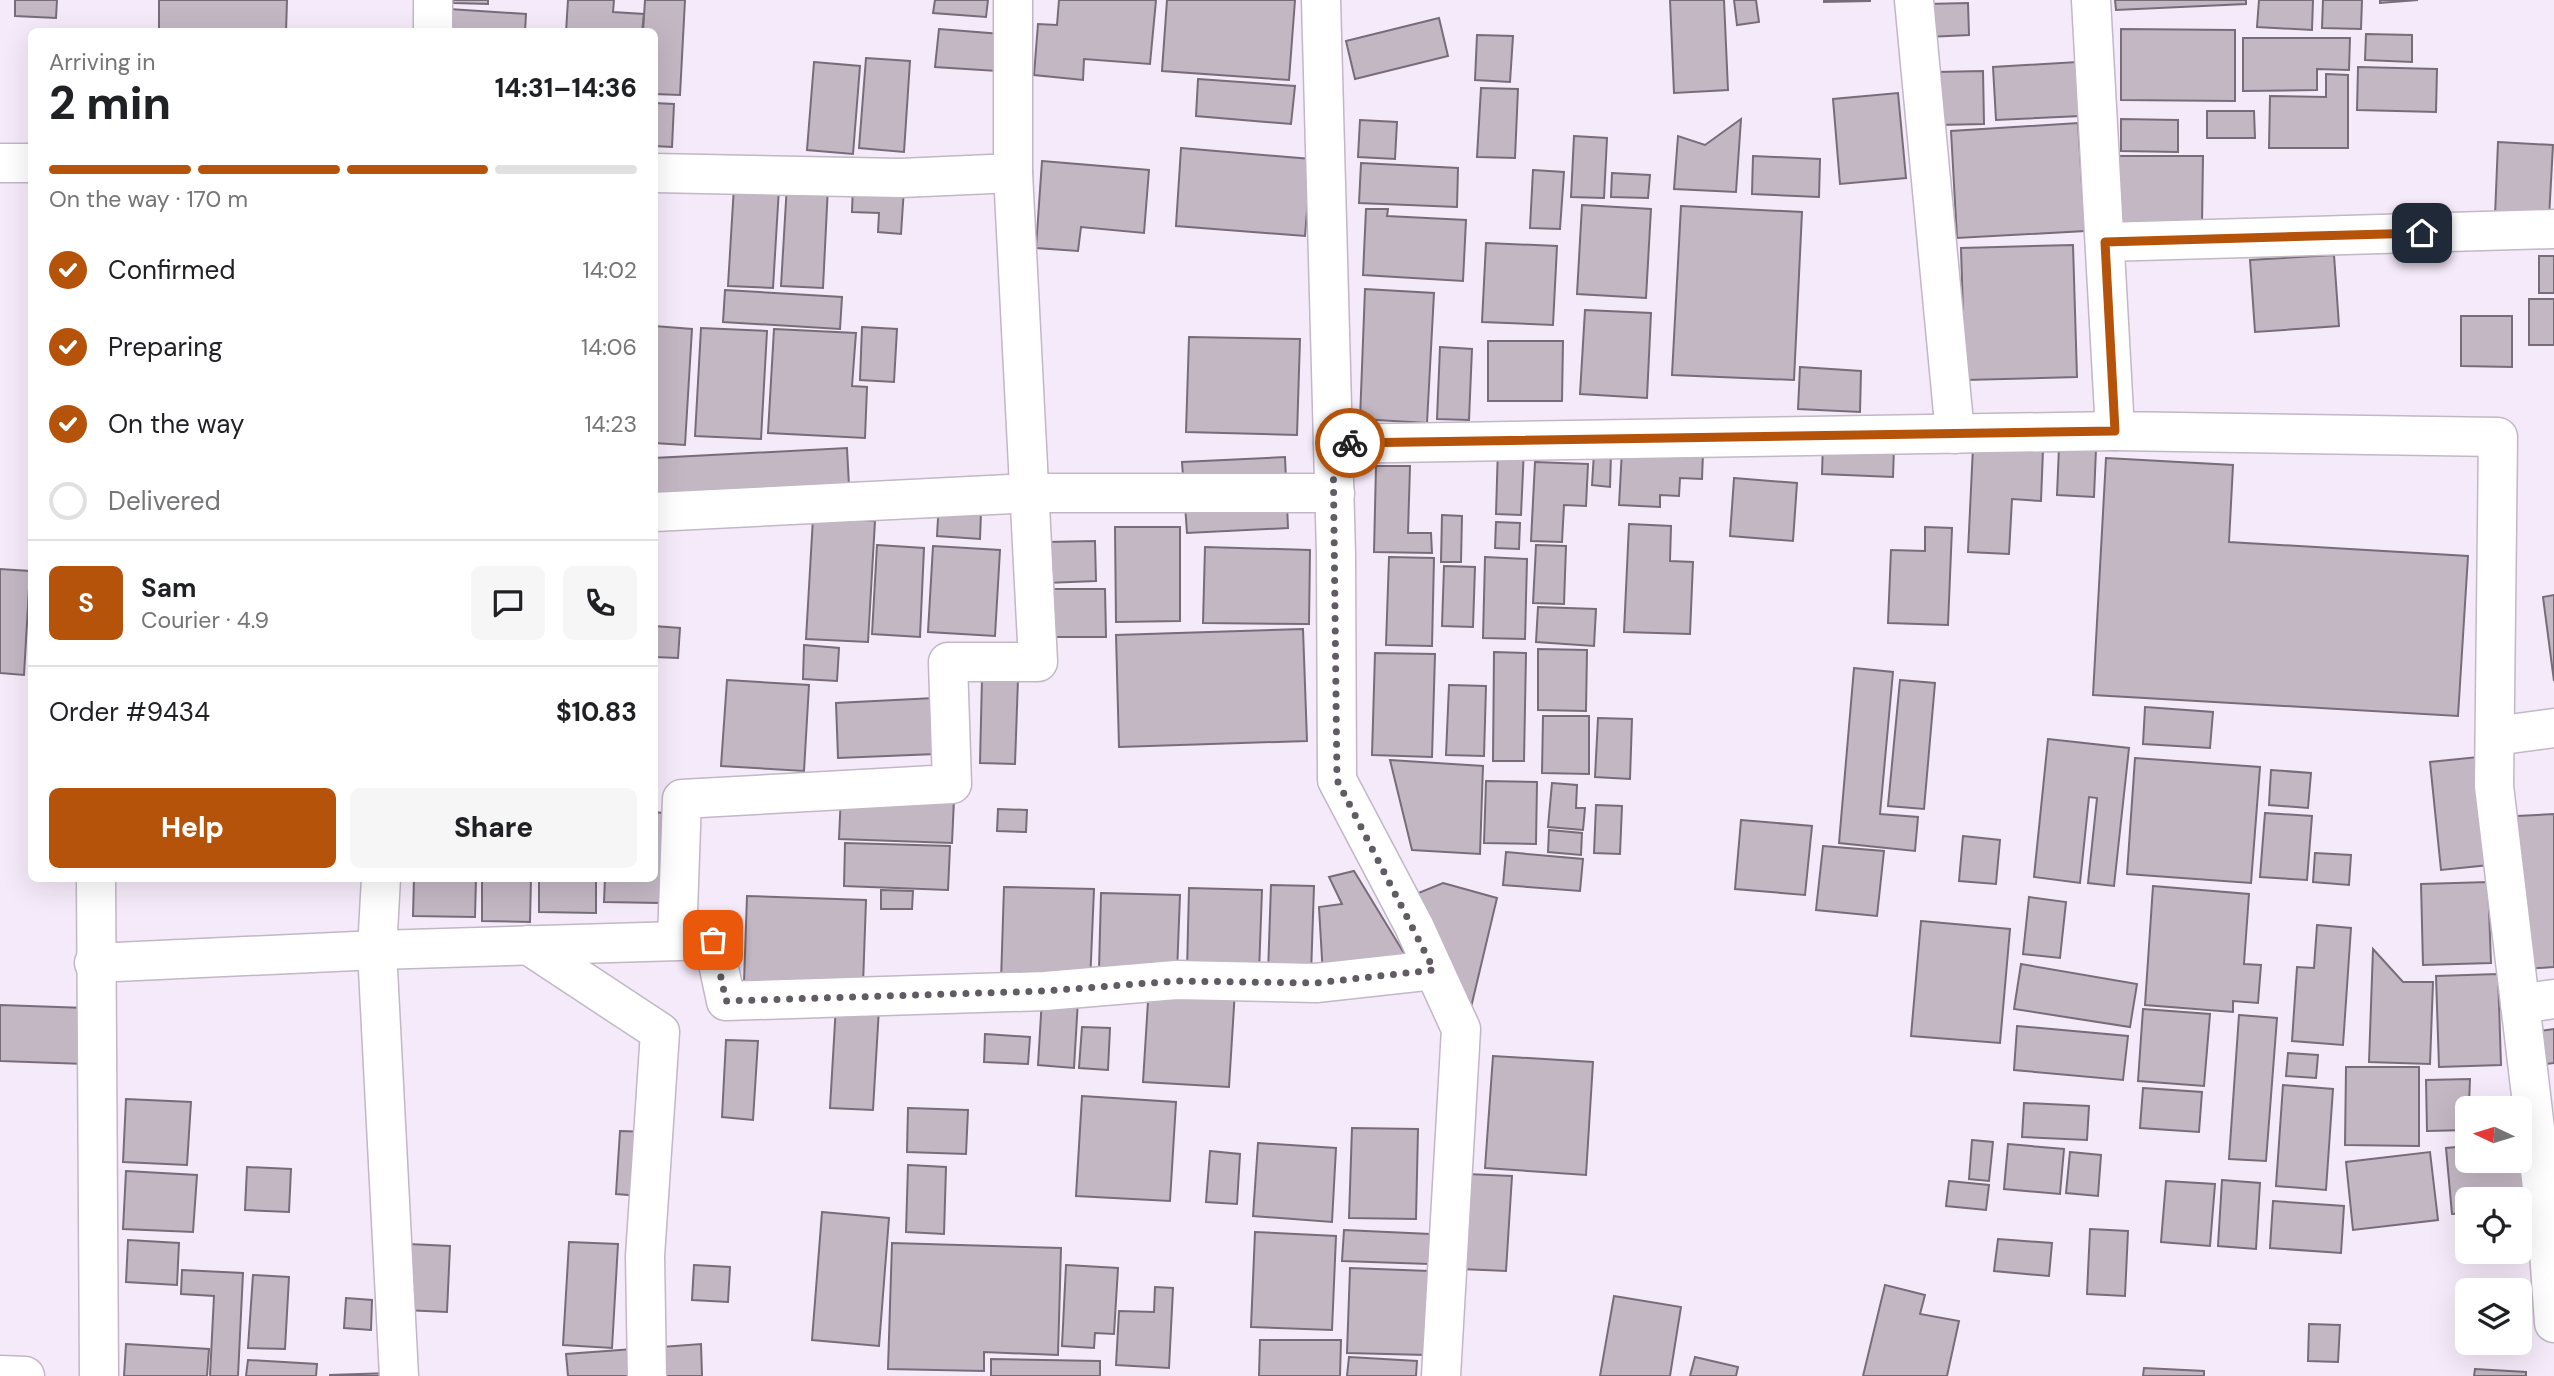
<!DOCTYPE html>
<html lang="en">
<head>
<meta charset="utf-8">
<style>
  :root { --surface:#fff; --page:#f6f6f6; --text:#202124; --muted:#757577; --line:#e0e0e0; --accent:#b45309 }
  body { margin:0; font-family:"DM Sans",sans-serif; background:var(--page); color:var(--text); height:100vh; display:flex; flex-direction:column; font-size:26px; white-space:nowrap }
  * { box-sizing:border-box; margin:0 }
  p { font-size:23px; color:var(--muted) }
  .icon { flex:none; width:38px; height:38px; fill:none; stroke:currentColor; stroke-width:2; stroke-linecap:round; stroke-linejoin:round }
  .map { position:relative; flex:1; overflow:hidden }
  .drawer { position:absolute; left:28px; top:28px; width:630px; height:854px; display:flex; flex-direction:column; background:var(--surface); border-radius:10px; box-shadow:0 7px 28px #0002 }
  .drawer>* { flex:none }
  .needle { width:46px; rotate:274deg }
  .tools { position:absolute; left:2455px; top:1096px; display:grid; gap:14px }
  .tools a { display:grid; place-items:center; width:77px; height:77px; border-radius:10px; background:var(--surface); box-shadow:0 7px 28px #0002; font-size:35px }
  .pin { position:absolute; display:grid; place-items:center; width:60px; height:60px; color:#fff; margin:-30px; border-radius:14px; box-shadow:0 4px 10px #0006 }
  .courier { position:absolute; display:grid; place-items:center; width:70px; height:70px; margin:-35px; border:5px solid #b45309; border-radius:50%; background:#fff; color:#222; box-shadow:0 2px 9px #0007 }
  .overview em { font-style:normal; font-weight:800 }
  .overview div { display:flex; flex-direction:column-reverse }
  .overview { display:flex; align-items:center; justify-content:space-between; height:119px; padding:0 21px }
  h1 { font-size:46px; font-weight:800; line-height:52px }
  .bar { display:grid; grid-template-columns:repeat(4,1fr); gap:10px 7px; align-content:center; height:84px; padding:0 21px }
  .bar i { height:9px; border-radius:5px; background:var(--line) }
  .bar .active { background:var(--accent) }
  .bar p { grid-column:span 4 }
  .line { display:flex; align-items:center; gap:18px; padding:0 21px; border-top:2px solid var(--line) }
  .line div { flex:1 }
  .round { display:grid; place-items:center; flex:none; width:74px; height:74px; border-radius:10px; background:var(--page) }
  ol { padding:0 21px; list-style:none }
  li { display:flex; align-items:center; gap:21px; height:77px }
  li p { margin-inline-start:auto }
  li .icon { padding:7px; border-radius:50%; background:var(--accent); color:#fff; stroke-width:4 }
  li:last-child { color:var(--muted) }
  li i { width:38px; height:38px; border:4px solid var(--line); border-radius:50% }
  .button { display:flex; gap:14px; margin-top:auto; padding:14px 21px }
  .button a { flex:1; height:80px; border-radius:10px; background:var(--accent); color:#fff; font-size:28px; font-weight:800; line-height:80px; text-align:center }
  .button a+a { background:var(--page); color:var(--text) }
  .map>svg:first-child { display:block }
  .building { fill:#c3b7c4; stroke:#776d79; stroke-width:2 }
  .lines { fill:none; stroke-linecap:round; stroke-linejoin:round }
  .minor-casing { stroke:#c1b7c5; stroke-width:41 }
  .minor { stroke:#fff; stroke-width:38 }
  .done { stroke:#615c64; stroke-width:7; stroke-dasharray:0 12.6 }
  .route { stroke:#b45309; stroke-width:9 }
</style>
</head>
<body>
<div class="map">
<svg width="2554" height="1376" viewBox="0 0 2554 1376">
  <rect width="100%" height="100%" fill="#f5eaf9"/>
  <g class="building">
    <polygon points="15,0 57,0 56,18 15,16"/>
    <polygon points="159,0 287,0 286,32 159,32"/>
    <polygon points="453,0 488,0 488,4 453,3"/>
    <polygon points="568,0 614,0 613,12 644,14 642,32 566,32"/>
    <polygon points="645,0 685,0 680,95 654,94 654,32 643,32"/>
    <polygon points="935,0 988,0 986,17 933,13"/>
    <polygon points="1059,0 1156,0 1150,64 1084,59 1083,80 1034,75 1038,24 1057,25"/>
    <polygon points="1167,0 1295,0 1289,80 1162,71"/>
    <polygon points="1670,0 1724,0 1728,90 1674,93"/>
    <polygon points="1734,0 1756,0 1759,22 1737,25"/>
    <polygon points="1824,0 1870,0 1870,1 1824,2"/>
    <polygon points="2115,0 2246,0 2246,4 2116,10"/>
    <polygon points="2259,0 2313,0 2312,30 2257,27"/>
    <polygon points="2323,0 2362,0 2361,29 2322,28"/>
    <polygon points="2380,0 2418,0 2380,3"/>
    <polygon points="1968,3 1969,35 1928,37 1927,4"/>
    <polygon points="449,9 526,14 525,32 448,32"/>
    <polygon points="1439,18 1448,56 1355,79 1346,41"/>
    <polygon points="939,29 1001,34 997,71 935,67"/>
    <polygon points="2121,29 2235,30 2235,101 2121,100"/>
    <polygon points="2366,34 2412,35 2412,62 2365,60"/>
    <polygon points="1477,35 1513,36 1510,82 1475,80"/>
    <polygon points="2243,38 2350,38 2349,70 2317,69 2317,90 2243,91"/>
    <polygon points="866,58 910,61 904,152 859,148"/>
    <polygon points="814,62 860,66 853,154 807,150"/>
    <polygon points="2077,62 2080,116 1996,120 1993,67"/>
    <polygon points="2358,67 2437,69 2436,112 2357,110"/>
    <polygon points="1983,71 1984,124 1938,125 1936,72"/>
    <polygon points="2326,74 2348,75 2348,148 2269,148 2270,96 2326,97"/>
    <polygon points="1198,79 1295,86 1291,124 1196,116"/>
    <polygon points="1481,88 1518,89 1515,158 1477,157"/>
    <polygon points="1898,93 1906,178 1840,184 1833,99"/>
    <polygon points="654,103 674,104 672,147 654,146"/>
    <polygon points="2207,111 2254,111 2255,138 2207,138"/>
    <polygon points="1741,119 1736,192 1674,189 1678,136 1705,145"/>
    <polygon points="2121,119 2178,120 2178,152 2121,151"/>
    <polygon points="1360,120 1397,122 1395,159 1358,157"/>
    <polygon points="2078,123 2085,231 1957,238 1951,131"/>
    <polygon points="1574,136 1607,138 1604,198 1571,197"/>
    <polygon points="2498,142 2553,145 2549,218 2495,216"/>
    <polygon points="1181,148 1311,159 1305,236 1176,226"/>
    <polygon points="1753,156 1820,159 1819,197 1752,194"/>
    <polygon points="2119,156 2203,156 2202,224 2119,224"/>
    <polygon points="1042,161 1149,170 1144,233 1081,227 1078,251 1036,248"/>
    <polygon points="1361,163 1458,168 1457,207 1359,203"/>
    <polygon points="1533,170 1564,172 1560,229 1530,228"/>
    <polygon points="1612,173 1650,175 1648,198 1611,197"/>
    <polygon points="787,184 828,186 823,288 781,286"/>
    <polygon points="853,185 904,188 901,234 878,232 879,213 852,212"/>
    <polygon points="734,186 779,188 773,288 728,286"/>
    <polygon points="1582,205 1651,209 1646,298 1577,294"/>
    <polygon points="1681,206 1802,212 1794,380 1672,375"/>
    <polygon points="1366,209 1388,209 1387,216 1466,220 1463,281 1363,275"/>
    <polygon points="1486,243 1557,246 1553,325 1482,322"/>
    <polygon points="2073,245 2077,377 1965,380 1961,248"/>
    <polygon points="2334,255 2339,326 2255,332 2250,260"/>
    <rect x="2539" y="256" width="15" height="37"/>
    <polygon points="1365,289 1434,293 1427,423 1360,419"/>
    <polygon points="725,290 842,297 840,329 723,322"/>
    <rect x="2529" y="299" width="25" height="46"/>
    <polygon points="1585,310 1651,313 1647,398 1580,394"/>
    <polygon points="2461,316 2512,316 2512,367 2461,366"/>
    <polygon points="654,326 692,329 685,445 654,443"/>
    <polygon points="862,327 897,329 894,382 860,380"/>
    <polygon points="701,328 767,331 761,439 695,436"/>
    <polygon points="774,329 856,333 852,386 867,387 865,438 768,433"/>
    <polygon points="1189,337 1300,339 1297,435 1186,432"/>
    <polygon points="1488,341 1563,341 1562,401 1488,401"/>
    <polygon points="1440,347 1472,349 1469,420 1437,419"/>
    <polygon points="1800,367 1861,371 1860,412 1798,409"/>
    <polygon points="1823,443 1894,447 1893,477 1822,474"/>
    <polygon points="1498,447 1524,448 1521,515 1496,514"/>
    <polygon points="1973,447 2043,450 2041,501 2012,499 2009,554 1968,552"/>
    <polygon points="2059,447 2096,449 2094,497 2057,495"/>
    <polygon points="847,448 850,505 654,515 654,458"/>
    <polygon points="1622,450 1703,453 1702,479 1680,478 1679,496 1660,495 1660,507 1619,505"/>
    <polygon points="1594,453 1611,454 1610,487 1592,485"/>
    <polygon points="1285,457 1288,528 1187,533 1182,462"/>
    <polygon points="2106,458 2233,465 2229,542 2468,556 2458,716 2093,695"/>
    <polygon points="1535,462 1588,464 1586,506 1564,505 1562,542 1531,541"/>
    <polygon points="1376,466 1410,466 1408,533 1431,533 1432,553 1374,552"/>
    <polygon points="1734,478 1797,483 1793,541 1730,536"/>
    <polygon points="940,484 982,486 980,539 937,536"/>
    <polygon points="1442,515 1462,516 1461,562 1441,562"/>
    <polygon points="813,518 875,521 868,642 806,639"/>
    <polygon points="1496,522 1520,523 1519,549 1495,548"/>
    <polygon points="1629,524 1671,526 1670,561 1693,562 1690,634 1624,632"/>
    <polygon points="1115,527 1180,527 1180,621 1116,622"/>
    <polygon points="1925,527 1952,528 1948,625 1888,623 1891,550 1925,551"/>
    <polygon points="1095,541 1096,581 1046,583 1046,542"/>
    <polygon points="877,545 924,548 920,637 872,634"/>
    <polygon points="1536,545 1566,546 1564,604 1533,603"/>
    <polygon points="933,546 1000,550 995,636 928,632"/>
    <polygon points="1205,547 1310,550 1309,624 1203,623"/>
    <polygon points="1389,557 1434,558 1432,646 1386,645"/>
    <polygon points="1485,557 1527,559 1525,639 1483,638"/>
    <polygon points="1444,566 1475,567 1473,627 1442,626"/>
    <polygon points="0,569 30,571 24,675 0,673"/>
    <polygon points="1050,589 1105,589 1106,637 1051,637"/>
    <polygon points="2554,595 2554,681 2543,597"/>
    <polygon points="1538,607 1596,609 1594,646 1536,642"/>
    <polygon points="654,626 680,628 678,658 654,657"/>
    <polygon points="1303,629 1307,741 1119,747 1116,635"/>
    <polygon points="804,645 839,648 837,681 803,679"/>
    <polygon points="1538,649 1587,650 1586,711 1538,710"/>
    <polygon points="1494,652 1526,653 1524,761 1493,761"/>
    <polygon points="1375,653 1435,654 1432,757 1372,755"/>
    <polygon points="1854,668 1893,672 1880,814 1918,817 1915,851 1839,843"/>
    <polygon points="982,678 1018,679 1015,764 980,763"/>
    <polygon points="727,680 809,685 804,771 721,766"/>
    <polygon points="1900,680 1935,683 1924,809 1888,806"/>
    <polygon points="1449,685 1486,686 1484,756 1446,755"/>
    <polygon points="934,698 936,754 838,758 836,703"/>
    <polygon points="2145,707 2213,712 2210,748 2143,744"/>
    <polygon points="1543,716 1589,716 1589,774 1542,773"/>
    <polygon points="1598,718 1632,719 1630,779 1595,777"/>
    <polygon points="2048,739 2129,748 2114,886 2088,883 2097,798 2089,797 2080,883 2034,877"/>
    <polygon points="2478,757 2489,865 2441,870 2430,762"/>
    <polygon points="2135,758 2260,767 2251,883 2127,874"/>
    <polygon points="1390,760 1483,766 1480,854 1412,850"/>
    <polygon points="2271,770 2311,773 2308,808 2269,805"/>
    <polygon points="1486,781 1537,782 1536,844 1484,843"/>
    <polygon points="1552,783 1577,785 1576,808 1585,808 1583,830 1548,827"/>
    <polygon points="841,794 954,799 952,843 839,839"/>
    <polygon points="1596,805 1622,806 1620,854 1594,853"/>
    <polygon points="998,809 1027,810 1026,832 997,831"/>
    <polygon points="654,812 663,813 660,903 604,902 605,878 654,878"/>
    <polygon points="2265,813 2312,816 2307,880 2260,877"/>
    <polygon points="2554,814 2554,967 2526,969 2517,816"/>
    <polygon points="1741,820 1812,826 1805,895 1735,889"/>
    <polygon points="1549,830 1582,833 1581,855 1548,852"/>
    <polygon points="1963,836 2000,840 1996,884 1959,881"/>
    <polygon points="845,843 950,846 948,890 844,886"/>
    <polygon points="1823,846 1884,851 1877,916 1816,910"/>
    <polygon points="1506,852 1583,859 1580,891 1503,885"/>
    <polygon points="2315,853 2351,855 2349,885 2313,882"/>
    <polygon points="1354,871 1410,963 1323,976 1319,907 1342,904 1329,877"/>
    <polygon points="414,878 476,878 475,917 413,916"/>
    <polygon points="482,878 531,878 530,922 482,921"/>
    <polygon points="539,878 596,878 596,913 539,912"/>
    <polygon points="2488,882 2491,963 2423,965 2421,884"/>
    <polygon points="1443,883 1497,898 1468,1020 1411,896"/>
    <polygon points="1271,885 1314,886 1311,975 1268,974"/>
    <polygon points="2153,886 2249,894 2244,964 2261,965 2258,1003 2233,1001 2233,1012 2145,1005"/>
    <polygon points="1004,887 1094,889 1090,984 1001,981"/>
    <polygon points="1189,888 1262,890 1259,973 1187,971"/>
    <polygon points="881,890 913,891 912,909 881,909"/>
    <polygon points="1101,893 1180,895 1177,973 1099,970"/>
    <polygon points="747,896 866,900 863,985 744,982"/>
    <polygon points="2029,897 2066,902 2060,958 2023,954"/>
    <polygon points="1921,921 2010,929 2000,1043 1911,1036"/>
    <polygon points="2317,925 2351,928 2343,1045 2292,1041 2297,967 2314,968"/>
    <polygon points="2373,949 2403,982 2433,982 2430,1064 2369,1062"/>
    <polygon points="2021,964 2137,984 2130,1027 2014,1009"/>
    <polygon points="2498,974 2501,1065 2439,1067 2436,976"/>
    <polygon points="1149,985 1235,990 1229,1087 1143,1082"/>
    <polygon points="1042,998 1078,1000 1074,1068 1038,1065"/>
    <polygon points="0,1005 86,1008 85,1064 0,1061"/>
    <polygon points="836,1005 879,1008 873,1110 830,1108"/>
    <polygon points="2143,1009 2210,1014 2204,1086 2138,1081"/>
    <polygon points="2239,1015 2277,1018 2266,1161 2229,1159"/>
    <polygon points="2017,1026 2128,1036 2123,1080 2014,1070"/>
    <polygon points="1082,1027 1110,1028 1108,1070 1079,1068"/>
    <polygon points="2554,1029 2554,1063 2538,1065 2534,1032"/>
    <polygon points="985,1034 1030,1037 1028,1064 984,1062"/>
    <polygon points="726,1040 758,1041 753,1120 722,1117"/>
    <polygon points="2288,1053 2318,1055 2316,1078 2286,1076"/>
    <polygon points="1493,1056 1593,1062 1586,1175 1485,1168"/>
    <polygon points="2346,1067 2419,1067 2419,1146 2345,1145"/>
    <polygon points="2470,1079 2468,1130 2427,1131 2426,1080"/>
    <polygon points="2283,1085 2333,1089 2326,1190 2276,1186"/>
    <polygon points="2143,1088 2202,1092 2199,1132 2140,1128"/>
    <polygon points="1082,1096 1176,1102 1170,1201 1076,1196"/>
    <polygon points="126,1099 191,1102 187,1165 123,1162"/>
    <polygon points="2024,1103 2089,1106 2087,1140 2022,1137"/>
    <polygon points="908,1108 968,1110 966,1154 907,1152"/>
    <polygon points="1352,1128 1418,1129 1416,1219 1349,1218"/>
    <polygon points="620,1131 652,1132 654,1197 616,1194"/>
    <polygon points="1972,1140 1993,1142 1989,1181 1969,1179"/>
    <polygon points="1258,1143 1336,1148 1332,1222 1253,1216"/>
    <polygon points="2008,1144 2064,1149 2060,1194 2004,1189"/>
    <polygon points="2468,1146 2468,1160 2520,1160 2520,1148 2525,1208 2520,1208 2520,1199 2468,1199 2468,1213 2452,1214 2446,1148"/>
    <polygon points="1210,1151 1240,1154 1237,1204 1206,1202"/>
    <polygon points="2070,1152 2101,1155 2098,1196 2066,1193"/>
    <polygon points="2430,1152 2438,1220 2353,1230 2346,1162"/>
    <polygon points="908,1165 946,1167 944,1234 906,1232"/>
    <polygon points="247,1167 291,1169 289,1212 245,1210"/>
    <polygon points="126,1171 197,1175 193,1232 123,1229"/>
    <polygon points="1467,1174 1512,1176 1506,1271 1461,1269"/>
    <polygon points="2222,1180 2260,1183 2256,1249 2218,1246"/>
    <polygon points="1949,1181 1989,1185 1986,1210 1946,1206"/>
    <polygon points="2166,1181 2215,1184 2210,1246 2161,1242"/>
    <polygon points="2273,1201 2344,1206 2341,1253 2270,1248"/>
    <polygon points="822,1212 889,1218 879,1346 812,1340"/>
    <polygon points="2090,1229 2128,1231 2125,1296 2087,1294"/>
    <polygon points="1344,1230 1430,1234 1429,1264 1342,1261"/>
    <polygon points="1255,1232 1336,1236 1332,1330 1251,1327"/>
    <polygon points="1998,1239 2052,1243 2049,1276 1994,1271"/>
    <polygon points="128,1240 179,1243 177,1285 126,1282"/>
    <polygon points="569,1242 618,1244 612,1348 563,1345"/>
    <polygon points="892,1243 1061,1248 1058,1355 984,1352 984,1371 888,1369"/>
    <polygon points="408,1244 450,1246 447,1312 404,1310"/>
    <polygon points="694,1265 730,1267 728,1302 692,1300"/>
    <polygon points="1066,1265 1118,1268 1114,1334 1095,1333 1094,1348 1062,1346"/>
    <polygon points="1350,1268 1429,1271 1426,1355 1347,1353"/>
    <polygon points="182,1270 243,1273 238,1376 210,1376 214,1296 181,1294"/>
    <polygon points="253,1275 289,1277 285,1349 248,1348"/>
    <polygon points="1885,1285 1925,1295 1920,1314 1959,1321 1947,1376 1863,1376"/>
    <polygon points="1155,1287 1173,1288 1169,1368 1116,1365 1119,1311 1154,1312"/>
    <polygon points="1614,1296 1681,1307 1670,1376 1600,1376"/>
    <polygon points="346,1298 372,1300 371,1330 344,1328"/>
    <polygon points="2309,1324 2340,1325 2338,1362 2308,1361"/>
    <polygon points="1260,1340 1341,1340 1340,1376 1259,1376"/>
    <polygon points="126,1344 209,1349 207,1376 124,1376"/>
    <polygon points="701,1344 702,1376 568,1376 566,1354"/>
    <polygon points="1349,1357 1417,1361 1416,1376 1347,1376"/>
    <polygon points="1695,1357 1738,1367 1736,1376 1690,1376"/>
    <polygon points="991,1359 1100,1361 1100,1376 991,1376"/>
    <polygon points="248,1360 317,1364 316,1376 246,1376"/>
    <polygon points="2144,1368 2204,1371 2204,1376 2143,1376"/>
    <polygon points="2475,1369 2526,1372 2526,1376 2474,1376"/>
    <polygon points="389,1373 389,1376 330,1376 330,1375"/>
  </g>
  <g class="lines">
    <defs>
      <g id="minor">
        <polyline points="1321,0 1336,554 1337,780 1414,926 1461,1029 1441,1376"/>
        <polyline points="1914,0 1955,434"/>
        <polyline points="2091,0 2115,431 2498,437 2494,786 2548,1237 2554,1323"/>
        <polyline points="433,32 433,0"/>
        <polyline points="0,163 32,163"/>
        <polyline points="654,173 901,178 1013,173 1013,0"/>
        <polyline points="2105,242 2554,229"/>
        <polyline points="1333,444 2115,431"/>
        <polyline points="654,512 1030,493 1335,493"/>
        <polyline points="2495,736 2554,728"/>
        <polyline points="96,878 99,1376"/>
        <polyline points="381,878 377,950 399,1376"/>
        <polyline points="677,940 682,799 952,784 948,662 1038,662 1013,173"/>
        <polyline points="528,945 660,1032 645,1256 647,1376"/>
        <polyline points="94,963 377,950 713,940 726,1001 1045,991 1176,980 1316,983 1434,970"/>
        <polyline points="2520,1004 2554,999"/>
        <polyline points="0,1375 25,1376"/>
      </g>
    </defs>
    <use href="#minor" class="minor-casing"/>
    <use href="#minor" class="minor"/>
  </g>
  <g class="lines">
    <polyline class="done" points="713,940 726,1001 1045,991 1176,981 1316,983 1434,970 1337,780 1333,443 1350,443"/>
    <polyline class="route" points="1350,443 2115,431 2105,242 2422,233"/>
  </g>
</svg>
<div class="tools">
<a><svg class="needle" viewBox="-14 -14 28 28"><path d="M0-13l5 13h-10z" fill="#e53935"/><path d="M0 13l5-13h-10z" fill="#757577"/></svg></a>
<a><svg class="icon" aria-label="locate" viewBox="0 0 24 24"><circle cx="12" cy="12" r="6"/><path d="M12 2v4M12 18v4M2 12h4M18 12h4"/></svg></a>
<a><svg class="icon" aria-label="layers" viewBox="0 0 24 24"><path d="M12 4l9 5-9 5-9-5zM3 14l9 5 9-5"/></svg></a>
</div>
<div class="pin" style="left:713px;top:940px;background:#ea580c"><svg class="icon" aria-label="bag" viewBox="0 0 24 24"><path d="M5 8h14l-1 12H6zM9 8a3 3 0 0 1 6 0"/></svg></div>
<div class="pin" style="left:2422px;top:233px;background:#1f2937"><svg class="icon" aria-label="home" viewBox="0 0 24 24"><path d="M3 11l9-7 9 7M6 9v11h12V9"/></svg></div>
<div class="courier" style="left:1350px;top:443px"><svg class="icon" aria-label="bike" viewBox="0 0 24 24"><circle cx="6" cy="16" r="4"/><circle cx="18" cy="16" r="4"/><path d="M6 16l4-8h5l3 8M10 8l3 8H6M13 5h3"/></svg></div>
<section class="drawer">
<div class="overview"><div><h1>2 min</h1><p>Arriving in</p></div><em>14:31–14:36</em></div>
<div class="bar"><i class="active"></i><i class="active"></i><i class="active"></i><i></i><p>On the way · 170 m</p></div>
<ol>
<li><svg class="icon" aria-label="check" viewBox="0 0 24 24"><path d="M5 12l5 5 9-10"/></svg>Confirmed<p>14:02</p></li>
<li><svg class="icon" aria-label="check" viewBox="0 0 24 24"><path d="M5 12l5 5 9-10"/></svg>Preparing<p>14:06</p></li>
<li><svg class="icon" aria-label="check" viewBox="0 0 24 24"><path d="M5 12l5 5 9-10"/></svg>On the way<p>14:23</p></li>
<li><i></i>Delivered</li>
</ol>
<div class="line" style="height:126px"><b class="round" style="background:var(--accent);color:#fff">S</b><div><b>Sam</b><p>Courier · 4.9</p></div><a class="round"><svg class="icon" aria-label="chat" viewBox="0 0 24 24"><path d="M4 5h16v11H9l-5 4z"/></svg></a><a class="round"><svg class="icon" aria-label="phone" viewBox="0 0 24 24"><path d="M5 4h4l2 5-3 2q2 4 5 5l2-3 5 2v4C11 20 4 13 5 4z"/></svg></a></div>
<div class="line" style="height:91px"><div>Order #9434</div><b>$10.83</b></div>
<div class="button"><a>Help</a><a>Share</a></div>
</section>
</div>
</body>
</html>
